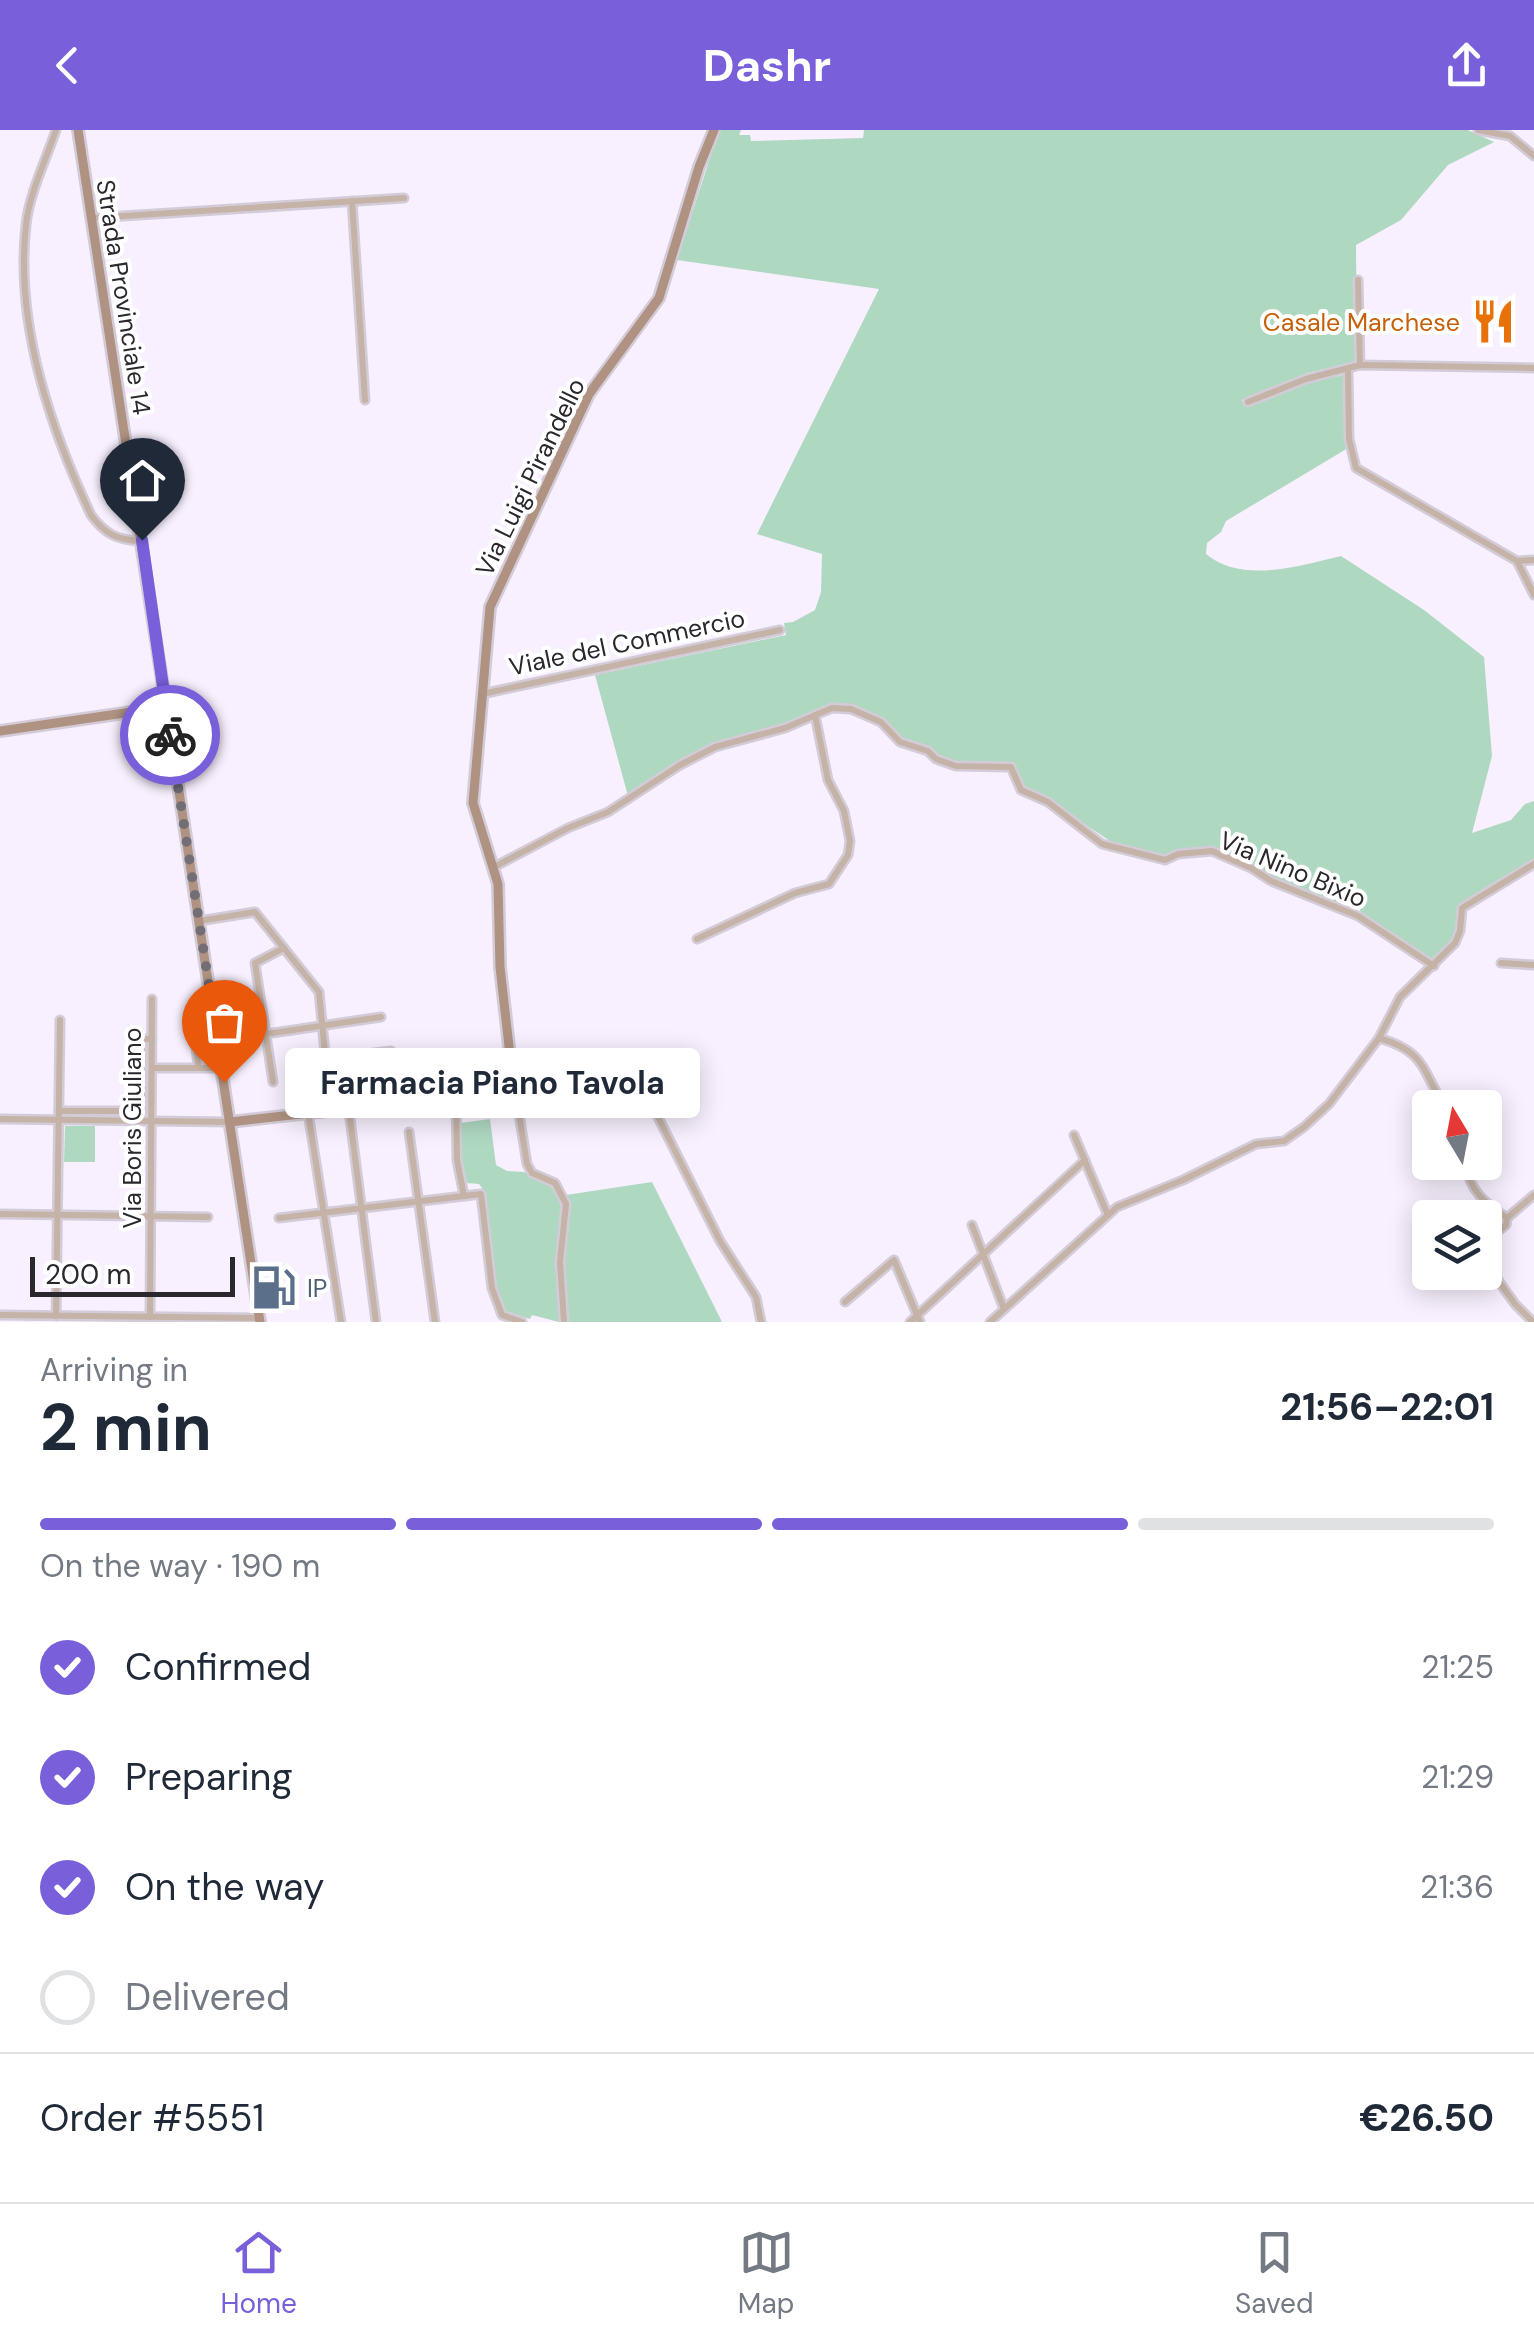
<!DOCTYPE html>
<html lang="en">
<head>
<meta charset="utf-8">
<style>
  :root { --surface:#fff; --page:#f6f6f7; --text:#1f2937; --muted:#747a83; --line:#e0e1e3; --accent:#795fda }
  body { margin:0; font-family:"DM Sans",sans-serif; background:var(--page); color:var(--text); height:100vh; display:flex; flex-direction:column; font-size:38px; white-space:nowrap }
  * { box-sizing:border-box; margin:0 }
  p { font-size:32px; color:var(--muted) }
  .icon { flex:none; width:55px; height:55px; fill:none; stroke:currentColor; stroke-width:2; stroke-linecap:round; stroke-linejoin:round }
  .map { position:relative; height:1192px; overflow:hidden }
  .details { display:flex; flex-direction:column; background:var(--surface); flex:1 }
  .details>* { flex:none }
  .needle { width:65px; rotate:350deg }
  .fabs { position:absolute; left:1412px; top:960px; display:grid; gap:20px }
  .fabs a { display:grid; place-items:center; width:90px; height:90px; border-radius:10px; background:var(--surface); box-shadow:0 5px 25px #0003; font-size:50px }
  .scale { position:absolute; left:30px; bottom:25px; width:205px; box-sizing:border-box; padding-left:10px; border:5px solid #2b282d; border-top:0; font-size:28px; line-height:35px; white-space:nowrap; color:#2b282d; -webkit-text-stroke:8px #fff; paint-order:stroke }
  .pin { position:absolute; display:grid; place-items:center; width:85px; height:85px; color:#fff; margin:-102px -42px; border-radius:50% 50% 50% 0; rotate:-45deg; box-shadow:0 0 10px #0007 }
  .pin .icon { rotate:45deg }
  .courier { position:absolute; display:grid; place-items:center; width:100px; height:100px; margin:-50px; border:8px solid #795fda; border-radius:50%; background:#fff; color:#222; box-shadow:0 2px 12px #0007 }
  .bubble { position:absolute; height:70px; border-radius:10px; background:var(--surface); box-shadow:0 5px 25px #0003; font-size:32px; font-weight:700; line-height:70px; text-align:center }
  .head em { font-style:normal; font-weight:700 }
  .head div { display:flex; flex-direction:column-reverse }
  .head { display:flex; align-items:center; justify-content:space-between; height:170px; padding:0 40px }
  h1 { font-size:65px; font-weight:700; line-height:75px }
  .bar { display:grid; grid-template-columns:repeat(4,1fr); gap:15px 10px; align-content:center; height:120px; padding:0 40px }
  .bar i { height:12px; border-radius:8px; background:var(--line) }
  .bar .active { background:var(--accent) }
  .bar p { grid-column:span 4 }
  .line { display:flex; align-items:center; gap:25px; padding:0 40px; border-top:2px solid var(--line) }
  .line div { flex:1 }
  ol { padding:0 40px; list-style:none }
  li { display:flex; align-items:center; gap:30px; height:110px }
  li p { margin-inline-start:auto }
  li .icon { padding:10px; border-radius:50%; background:var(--accent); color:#fff; stroke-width:4 }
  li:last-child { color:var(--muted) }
  li i { width:55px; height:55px; border:5px solid var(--line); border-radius:50% }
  header { display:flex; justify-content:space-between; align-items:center; height:130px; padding:0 40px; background:var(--accent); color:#fff; font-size:45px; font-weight:700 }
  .tabs { display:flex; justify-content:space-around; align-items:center; height:140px; border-top:2px solid var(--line); background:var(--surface); font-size:28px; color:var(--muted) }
  .tabs a { display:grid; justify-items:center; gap:5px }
  .tabs .active { color:var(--accent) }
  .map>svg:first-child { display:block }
  .green { fill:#afd8c1 }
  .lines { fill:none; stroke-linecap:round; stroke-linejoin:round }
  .street-casing { stroke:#d3ccd8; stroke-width:11 }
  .secondary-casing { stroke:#d3ccd8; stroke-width:14 }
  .street { stroke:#c6b3a7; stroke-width:6 }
  .secondary { stroke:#af9281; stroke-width:9 }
  .done { stroke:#736e76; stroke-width:10; stroke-dasharray:0 18 }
  .route { stroke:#795fda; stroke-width:12 }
  .labels { text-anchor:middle; stroke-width:8; stroke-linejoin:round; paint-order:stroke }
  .street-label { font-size:25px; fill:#2b282d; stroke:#fff }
  .food-label { font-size:25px; fill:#c56008; stroke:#fff; text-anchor:end }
  .service-label { font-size:25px; fill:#4e5e75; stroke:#fff; text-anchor:start }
</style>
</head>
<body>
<header><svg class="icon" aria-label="back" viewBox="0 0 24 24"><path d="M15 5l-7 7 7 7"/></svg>Dashr<svg class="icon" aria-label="share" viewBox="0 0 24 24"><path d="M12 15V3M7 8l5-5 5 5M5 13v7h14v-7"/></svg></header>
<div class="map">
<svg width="1534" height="1192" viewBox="0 0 1534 1192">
  <rect width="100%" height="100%" fill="#f8f0fe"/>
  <g class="green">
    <path d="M 719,0 L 741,0 L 739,5 L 750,5 L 751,11 L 863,8 L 864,0 L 1468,0 L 1494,12 L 1448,35 L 1401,90 L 1356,115 L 1357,231 L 1307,243 L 1242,270 L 1244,276 L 1305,253 L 1344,245 L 1348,318 L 1226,391 L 1221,402 L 1207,413 L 1206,424 C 1242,454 1299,436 1341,426 L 1424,480 L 1484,527 L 1492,626 L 1472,703 L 1511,690 L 1525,674 L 1534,671 L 1534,729 L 1461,776 L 1453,810 L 1434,830 L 1361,785 L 1360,778 L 1355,781 L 1349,772 L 1342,777 L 1272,749 L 1213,718 L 1178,721 L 1164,727 L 1110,711 L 1049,670 L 1025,659 L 1014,633 L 964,634 L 941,629 L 930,620 L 904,611 L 885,590 L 855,577 L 828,575 L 775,599 L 709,614 L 628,666 L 595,545 L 786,505 L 784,493 L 793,492 L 815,480 L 821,462 L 822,424 L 757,404 L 879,159 L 677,130 Z"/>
    <polygon points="490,989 496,1035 507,1041 524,1042 548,1053 561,1069 564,1081 557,1125 559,1192 532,1185 530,1189 506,1181 497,1165 485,1062 479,1054 467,1053 459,1016 461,993"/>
    <polygon points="65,996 95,996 95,1032 64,1032"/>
    <polygon points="652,1052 722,1192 568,1192 563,1125 570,1078 566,1065"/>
  </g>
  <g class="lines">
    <defs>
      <g id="street">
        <path d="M 56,0 C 46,30 29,64 26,95 C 15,193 50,298 91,385 C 105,404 117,410 140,411"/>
        <polyline points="1478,0 1510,6 1534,26"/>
        <polyline points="352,71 365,270"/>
        <polyline points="92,88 404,68"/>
        <polyline points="1358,150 1360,235"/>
        <polyline points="1348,238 1349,309 1356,338 1517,431 1534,430"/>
        <polyline points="1248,272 1306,249 1360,235 1534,238"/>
        <polyline points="1517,431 1534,465"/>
        <polyline points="482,564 780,500"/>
        <polyline points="494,737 568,698 608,682 680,635 715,617 785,598 832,578 851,579 881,592 900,612 928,621 936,629 956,636 1011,637 1021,660 1048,672 1102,714 1165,730 1178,724 1212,721 1251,738 1271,751 1358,786 1434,836"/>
        <polyline points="199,791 255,782 319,862 327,944"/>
        <polyline points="697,809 795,763 829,754 848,725 850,711 844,681 828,650 815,585"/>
        <polyline points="1501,833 1534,835"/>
        <path d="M 1379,908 C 1427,922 1422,941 1445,978"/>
        <polyline points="218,911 381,887"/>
        <polyline points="325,929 391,921"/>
        <polyline points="198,935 195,909 216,906"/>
        <polyline points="152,938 222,938"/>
        <polyline points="512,940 527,1034 532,1043 555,1053 566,1074 560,1132 564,1192"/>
        <polyline points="273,952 255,833 284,818"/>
        <polyline points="304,957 341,1192"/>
        <polyline points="346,957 376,1192"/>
        <polyline points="493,961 516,962"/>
        <polyline points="456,966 457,1030 464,1066"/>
        <polyline points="664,971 651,973 720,1111 756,1167 761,1192"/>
        <polyline points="59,981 142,981 142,909 152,909"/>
        <polyline points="0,989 230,992"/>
        <polyline points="409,1002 435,1192"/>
        <polyline points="1074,1005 1107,1083"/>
        <path d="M 1465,1032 C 1470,1062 1484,1072 1507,1088 L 1506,1095 L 1485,1111"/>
        <polyline points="0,1084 208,1087"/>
        <polyline points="279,1088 481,1064 492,1158 502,1185 522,1192"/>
        <polyline points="1507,1088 1534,1065"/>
        <polyline points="972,1095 1004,1179"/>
        <polyline points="1485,1132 1515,1174 1533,1192"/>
        <polyline points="845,1172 894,1130 920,1192"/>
        <polyline points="0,1185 260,1188"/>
        <polyline points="56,1186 60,890"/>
        <polyline points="150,1187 152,869"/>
        <polyline points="910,1192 1085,1030"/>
        <polyline points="990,1192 1117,1077 1183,1050 1256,1014 1284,1011 1304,997 1329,974 1379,908 1400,867 1455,813 1460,801 1462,778 1534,734"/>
      </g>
      <g id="secondary">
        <polyline points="78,0 260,1192"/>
        <polyline points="0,601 166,577"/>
        <path d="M 230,992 L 486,963 C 501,958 509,950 511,934 L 500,837 L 498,754 L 473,673 L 490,477 L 589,264 L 659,168 L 699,37 L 714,0"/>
      </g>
    </defs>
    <use href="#street" class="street-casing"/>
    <use href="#secondary" class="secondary-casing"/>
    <use href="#street" class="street"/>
    <use href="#secondary" class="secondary"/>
  </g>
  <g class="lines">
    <polyline class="done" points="170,605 224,952"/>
    <polyline class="route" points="142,410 170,605"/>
  </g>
  <defs>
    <symbol id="restaurant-bare" viewBox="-9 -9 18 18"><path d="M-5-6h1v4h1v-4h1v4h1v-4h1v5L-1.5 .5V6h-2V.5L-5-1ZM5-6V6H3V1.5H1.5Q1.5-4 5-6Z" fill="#e8710a" stroke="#fff" stroke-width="2.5" paint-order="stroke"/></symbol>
    <symbol id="fuel-bare" viewBox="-9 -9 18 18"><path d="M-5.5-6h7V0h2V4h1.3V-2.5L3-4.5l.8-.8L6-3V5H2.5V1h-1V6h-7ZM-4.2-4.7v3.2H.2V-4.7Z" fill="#5c6f8a" stroke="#fff" stroke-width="2.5" paint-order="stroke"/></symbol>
  </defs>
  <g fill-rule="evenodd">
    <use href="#restaurant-bare" x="1462" y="160" width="63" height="63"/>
    <use href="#fuel-bare" x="242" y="1126" width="63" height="63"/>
  </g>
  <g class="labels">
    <g class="street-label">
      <text transform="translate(124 167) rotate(81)" y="9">Strada Provinciale 14</text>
      <text transform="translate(530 347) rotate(-64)" y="9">Via Luigi Pirandello</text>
      <text transform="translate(627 512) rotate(-12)" y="9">Viale del Commercio</text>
      <text transform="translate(1293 739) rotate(23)" y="9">Via Nino Bixio</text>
      <text transform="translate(132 998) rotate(-90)" y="9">Via Boris Giuliano</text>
    </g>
    <g class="food-label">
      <text x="1460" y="201">Casale Marchese</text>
    </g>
    <g class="service-label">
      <text x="307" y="1167">IP</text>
    </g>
  </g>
</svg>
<div class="fabs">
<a><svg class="needle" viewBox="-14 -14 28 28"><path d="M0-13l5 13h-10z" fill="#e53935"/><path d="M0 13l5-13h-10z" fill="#747a83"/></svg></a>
<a><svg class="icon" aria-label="layers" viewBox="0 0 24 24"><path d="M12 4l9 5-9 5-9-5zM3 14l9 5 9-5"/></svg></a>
</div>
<div class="scale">200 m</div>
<div class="pin" style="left:224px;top:952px;background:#ea580c"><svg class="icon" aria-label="bag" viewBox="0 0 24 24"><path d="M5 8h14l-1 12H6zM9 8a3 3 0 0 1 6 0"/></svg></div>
<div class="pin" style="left:142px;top:410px;background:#1f2937"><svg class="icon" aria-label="home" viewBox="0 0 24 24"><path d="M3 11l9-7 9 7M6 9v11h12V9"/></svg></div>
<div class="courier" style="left:170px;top:605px"><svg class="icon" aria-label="bike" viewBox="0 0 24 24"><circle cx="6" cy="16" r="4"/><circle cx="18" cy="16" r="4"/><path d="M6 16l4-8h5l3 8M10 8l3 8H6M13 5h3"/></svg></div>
<div class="bubble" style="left:285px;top:918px;width:415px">Farmacia Piano Tavola</div>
</div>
<section class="details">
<div class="head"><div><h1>2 min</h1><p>Arriving in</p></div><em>21:56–22:01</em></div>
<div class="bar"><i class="active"></i><i class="active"></i><i class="active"></i><i></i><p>On the way · 190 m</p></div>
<ol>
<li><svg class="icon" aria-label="check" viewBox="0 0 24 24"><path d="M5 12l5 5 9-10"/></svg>Confirmed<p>21:25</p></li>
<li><svg class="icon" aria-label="check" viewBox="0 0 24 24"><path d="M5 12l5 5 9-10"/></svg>Preparing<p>21:29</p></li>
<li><svg class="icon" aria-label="check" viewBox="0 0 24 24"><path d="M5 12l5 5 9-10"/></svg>On the way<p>21:36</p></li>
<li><i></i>Delivered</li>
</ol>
<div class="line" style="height:130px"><div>Order #5551</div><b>€26.50</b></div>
</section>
<nav class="tabs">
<a class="active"><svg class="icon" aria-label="home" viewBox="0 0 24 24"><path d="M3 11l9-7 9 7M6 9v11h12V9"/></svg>Home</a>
<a><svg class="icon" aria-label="map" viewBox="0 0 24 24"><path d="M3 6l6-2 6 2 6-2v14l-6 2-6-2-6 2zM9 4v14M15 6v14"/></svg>Map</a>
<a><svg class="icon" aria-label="saved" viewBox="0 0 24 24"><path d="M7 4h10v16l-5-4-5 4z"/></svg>Saved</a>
</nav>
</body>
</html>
